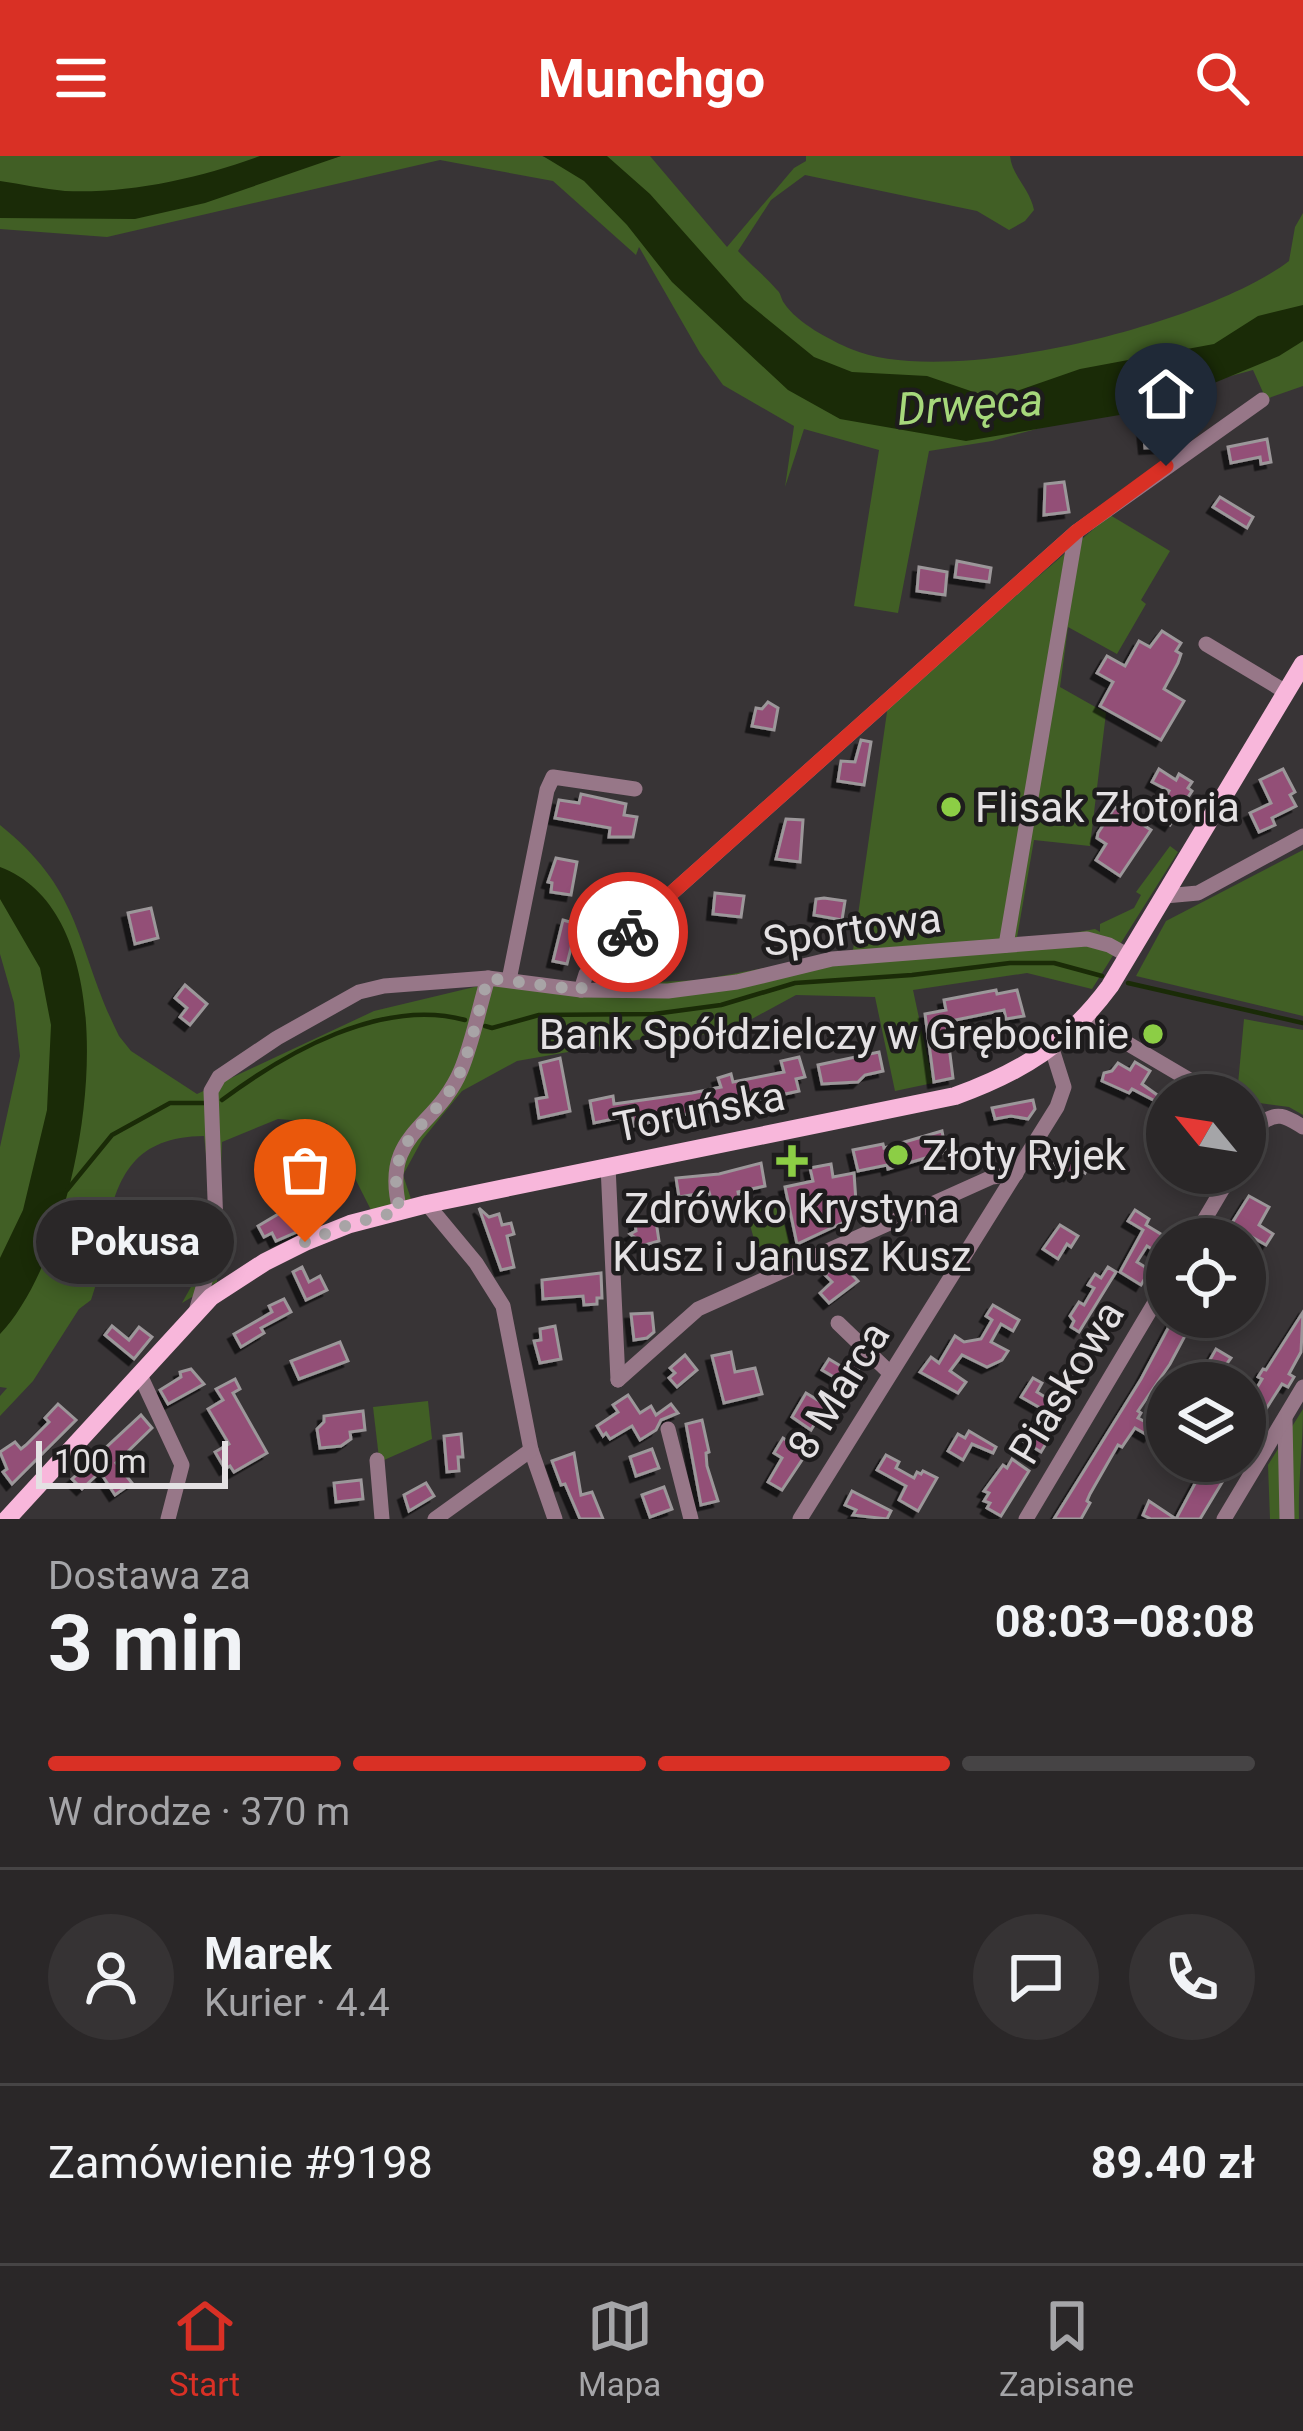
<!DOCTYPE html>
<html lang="pl">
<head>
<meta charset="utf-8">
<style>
  :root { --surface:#2a2728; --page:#363334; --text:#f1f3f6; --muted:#a5a5a8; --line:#464445; --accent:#d93025 }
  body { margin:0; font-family:Roboto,sans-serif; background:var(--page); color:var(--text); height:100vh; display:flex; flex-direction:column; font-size:45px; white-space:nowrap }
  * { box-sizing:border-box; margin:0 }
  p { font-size:39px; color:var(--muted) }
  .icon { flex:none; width:66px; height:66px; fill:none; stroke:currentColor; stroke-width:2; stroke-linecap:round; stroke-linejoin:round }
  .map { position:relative; height:1363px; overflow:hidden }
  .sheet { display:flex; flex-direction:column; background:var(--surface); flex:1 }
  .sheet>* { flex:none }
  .needle { width:78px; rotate:300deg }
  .fabs { position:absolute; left:1146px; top:918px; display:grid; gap:24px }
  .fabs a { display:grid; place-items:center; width:120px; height:120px; border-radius:50%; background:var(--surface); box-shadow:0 6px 18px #0003,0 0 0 3px var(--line); font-size:60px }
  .scale { position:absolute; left:36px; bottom:30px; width:192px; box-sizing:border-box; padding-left:12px; border:6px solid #e4e1e3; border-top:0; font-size:33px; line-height:42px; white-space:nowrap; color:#e4e1e3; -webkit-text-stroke:9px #1e1c1d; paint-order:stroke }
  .pin { position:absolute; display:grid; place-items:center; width:102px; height:102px; color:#fff; margin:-123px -51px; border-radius:50% 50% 50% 0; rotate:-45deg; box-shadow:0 0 12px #0007 }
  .pin .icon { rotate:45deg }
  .courier { position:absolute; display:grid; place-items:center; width:120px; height:120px; margin:-60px; border:9px solid #d93025; border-radius:50%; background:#fff; color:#222; box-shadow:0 3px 15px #0007 }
  .bubble { position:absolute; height:84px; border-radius:42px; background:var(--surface); box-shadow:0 6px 18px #0003,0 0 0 3px var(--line); font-size:39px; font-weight:700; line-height:84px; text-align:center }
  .headline em { font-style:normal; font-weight:700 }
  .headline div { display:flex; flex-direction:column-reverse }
  .headline { display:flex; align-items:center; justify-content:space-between; height:204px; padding:0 48px }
  h1 { font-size:78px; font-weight:700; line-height:90px }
  .bar { display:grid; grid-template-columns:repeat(4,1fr); gap:18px 12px; align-content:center; height:144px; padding:0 48px }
  .bar i { height:15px; border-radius:9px; background:var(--line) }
  .bar .current { background:var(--accent) }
  .bar p { grid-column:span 4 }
  .line { display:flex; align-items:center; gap:30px; padding:0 48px; border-top:3px solid var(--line) }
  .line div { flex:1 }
  .round { display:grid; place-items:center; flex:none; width:126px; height:126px; border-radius:63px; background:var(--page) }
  header { display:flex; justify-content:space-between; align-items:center; height:156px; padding:0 48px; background:var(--accent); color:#fff; font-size:54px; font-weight:700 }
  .tabs { display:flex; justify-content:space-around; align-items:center; height:168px; border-top:3px solid var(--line); background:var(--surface); font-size:33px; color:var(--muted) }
  .tabs a { display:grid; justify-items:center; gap:6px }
  .tabs .current { color:var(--accent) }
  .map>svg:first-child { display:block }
  .green { fill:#415f25 }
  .water { fill:#1a2b07 }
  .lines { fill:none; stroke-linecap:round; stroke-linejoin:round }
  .stream { stroke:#1a2b07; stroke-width:4.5 }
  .building { fill:#935077; stroke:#9c979a; stroke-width:3; filter:url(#shadow) }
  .minor { stroke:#977788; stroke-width:15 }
  .major { stroke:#f8b7db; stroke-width:18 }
  .done { stroke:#a8a4a6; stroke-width:12; stroke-dasharray:0 21.6 }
  .route { stroke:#d93025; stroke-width:15 }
  .poi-dot { fill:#8cce45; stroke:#1e1c1d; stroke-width:4.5 }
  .labels { text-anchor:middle; stroke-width:9; stroke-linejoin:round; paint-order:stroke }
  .poi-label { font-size:42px; fill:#e4e1e3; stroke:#1e1c1d; text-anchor:start }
  .street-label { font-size:42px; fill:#e4e1e3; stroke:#1e1c1d }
  .water-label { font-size:45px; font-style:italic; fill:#a6d87b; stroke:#1e1c1d }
</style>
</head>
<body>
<header><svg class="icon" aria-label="menu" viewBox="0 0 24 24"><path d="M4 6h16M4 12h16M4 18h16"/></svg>Munchgo<svg class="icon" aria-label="search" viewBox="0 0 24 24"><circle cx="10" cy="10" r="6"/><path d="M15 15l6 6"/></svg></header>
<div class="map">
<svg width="1303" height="1363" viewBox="0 0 1303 1363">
  <defs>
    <filter id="shadow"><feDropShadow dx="-5.5" dy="5.5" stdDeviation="0" flood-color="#0009"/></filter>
  </defs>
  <rect width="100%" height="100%" fill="#383436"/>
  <g class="green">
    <path d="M 0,0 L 325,0 L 311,9 L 341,0 L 542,0 L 551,4 L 549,0 L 650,0 L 727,91 L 794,12 L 806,5 L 806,0 L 1010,0 C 1012,20 1030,33 1034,54 L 1025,65 L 1009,74 L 977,55 L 805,19 L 771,44 L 738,95 C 751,109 765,120 777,134 C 781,137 781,143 784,147 C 797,167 830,184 851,193 C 948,234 1207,168 1289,105 L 1295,71 L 1303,57 L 1303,230 L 1266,243 L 1253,214 L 992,285 L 929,295 L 898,457 L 854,450 L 879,294 L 804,273 L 785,331 L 794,270 L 723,229 L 700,197 L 639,91 L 636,99 L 553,25 L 440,4 L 107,81 L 0,73 L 0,62 L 7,62 L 0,59 Z"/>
    <path d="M 1110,359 L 1170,395 L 1141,444 L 1146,448 L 1117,498 L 1068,471 L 1060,531 L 1106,557 L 1090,690 L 1034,684 L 1016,787 L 1095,773 L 1100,776 L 1100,768 L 1134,752 L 1141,739 L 1136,736 L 1170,690 L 1178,696 L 1092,833 L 1027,817 L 913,834 L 933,927 L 895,935 L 875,841 L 796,839 L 726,877 L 648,882 L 517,905 L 462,935 L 422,984 L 403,1019 L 411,1043 L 371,1054 L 327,967 L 278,963 L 222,986 L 217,1126 L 182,1147 L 206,1104 L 209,1026 L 204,980 C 135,981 117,1018 105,1080 L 111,1081 L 91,1144 L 79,1153 L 33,1225 L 0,1260 L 0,1240 L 7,1232 L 0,1231 L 0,991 L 20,900 L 14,847 L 0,798 L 0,669 C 85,737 75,792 119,880 L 131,895 L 197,938 L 374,855 L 491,827 L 590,829 L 700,824 L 796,806 L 851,808 L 888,549 Z"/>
    <polygon points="1303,694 1303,860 1136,820 1166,765"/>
    <polygon points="1244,863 1303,874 1303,959 1289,951 1245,945 1245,939 1237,939"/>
    <polygon points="778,1045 795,1106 764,1119 745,1051"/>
    <polygon points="428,1245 432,1283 384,1304 379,1302 373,1251"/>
    <path d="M 1303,1253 C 1303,1290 1298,1325 1299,1363 L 1270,1363 L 1268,1309 Z"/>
  </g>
  <g class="water">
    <path d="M 260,0 L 341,0 L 205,47 L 135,63 L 0,62 L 0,25 C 21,28 44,33 65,35 C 128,38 201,22 260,0 Z"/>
    <polygon points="543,0 607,0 650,38 744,144 814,201 852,216 927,220 994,243 1080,213 1214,188 1258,160 1303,149 1303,185 1279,200 1149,254 966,285 840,263 788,234 672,126 627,69 584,25"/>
    <path d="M 0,711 C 144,765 84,1091 0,1178 L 0,1102 L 23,1054 L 47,954 L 51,869 L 40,812 L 0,743 Z"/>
  </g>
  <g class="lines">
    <g class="stream">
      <polyline points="1128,827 1303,867"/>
      <polyline points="485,870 492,872 539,859 654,858 721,849 795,827 912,819 1010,807 1054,807 1102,820"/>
      <path d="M 222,944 C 285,897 382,841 465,864"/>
      <polyline points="67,1034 112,979 170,947 206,947"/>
    </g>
  </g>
  <g class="building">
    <polygon points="1170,269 1171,281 1165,282 1165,291 1145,292 1143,272"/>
    <polygon points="1267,283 1271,306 1261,308 1260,301 1231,307 1228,291"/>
    <polygon points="1064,326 1069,356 1044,359 1045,328"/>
    <polygon points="1220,341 1253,361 1247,372 1213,351"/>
    <polygon points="957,405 991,412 989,426 955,421"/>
    <polygon points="919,411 947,416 945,439 917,435"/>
    <polygon points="1162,475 1181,487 1176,495 1181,498 1178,507 1164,533 1184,545 1161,584 1100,550 1113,526 1097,517 1107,500 1125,510 1139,485 1150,491"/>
    <polygon points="768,546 778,552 774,574 752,570 756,552 762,553"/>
    <polygon points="861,584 871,586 864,629 838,625 841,605 855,606"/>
    <polygon points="1159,613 1176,624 1179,618 1192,626 1188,632 1192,635 1170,669 1156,660 1169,635 1152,626"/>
    <polygon points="1283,613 1295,636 1290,639 1296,650 1272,662 1275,669 1259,676 1250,657 1271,647 1260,624"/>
    <polygon points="581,638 626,648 624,659 637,661 633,681 609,681 610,672 555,662 559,644 579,647"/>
    <polygon points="1115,651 1151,674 1120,720 1096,704 1106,688 1097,682 1098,677"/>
    <polygon points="786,663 803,664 800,706 776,703"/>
    <polygon points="556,702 577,706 571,739 551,736 552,727 548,726"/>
    <polygon points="715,737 744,740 741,761 713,758"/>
    <polygon points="824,742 845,745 842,764 814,759 816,743"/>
    <polygon points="151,752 158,782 135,788 128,757"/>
    <polygon points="563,764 577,768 567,808 553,805"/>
    <polygon points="185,829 207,848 190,869 180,861 187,852 175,842"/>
    <polygon points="996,834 997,838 1017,834 1024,860 1006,863 1004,854 946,866 953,922 934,926 925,858 946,854 944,844"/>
    <polygon points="879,896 883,915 865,919 858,926 822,928 818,909"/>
    <polygon points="799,901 805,921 796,923 799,935 762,943 761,938 737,943 737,947 695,953 695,956 634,970 632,959 594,967 590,945 613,940 614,948 692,937 721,931 718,922 731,918 733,926 784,916 781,905"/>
    <polygon points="560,902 570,955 539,962 536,943 547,941 540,907"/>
    <polygon points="1135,906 1150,915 1142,928 1160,941 1157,946 1132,933 1129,937 1102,925 1104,917 1112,915 1118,907 1130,914"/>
    <polygon points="1033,944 1035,953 1028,963 1011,960 995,963 992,952"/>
    <polygon points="942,975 946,996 888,1013 887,1009 858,1015 853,994 883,988 884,992"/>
    <polygon points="1075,988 1093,999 1085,1017 1075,1010 1069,1019 1053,1010 1060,999 1066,1003"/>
    <polygon points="761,1007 765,1030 738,1036 743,1061 734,1062 731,1050 711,1043 709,1036 679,1041 676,1022 719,1018"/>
    <polygon points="831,1008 833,1021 854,1017 857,1060 797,1088 785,1031 813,1025 810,1012"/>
    <polygon points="290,1024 302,1052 306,1050 315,1068 276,1085 272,1077 264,1081 258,1070 290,1051 281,1028"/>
    <polygon points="1249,1040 1269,1051 1259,1069 1273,1078 1266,1089 1245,1077 1241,1083 1222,1083"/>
    <polygon points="479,1052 489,1061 499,1058 502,1069 511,1067 514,1078 507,1080 514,1111 501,1114"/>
    <polygon points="1135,1054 1149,1063 1146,1069 1169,1083 1160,1098 1147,1090 1137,1106 1150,1114 1141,1129 1120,1116 1143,1074 1128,1065"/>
    <polygon points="656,1065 659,1085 638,1091 637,1083 630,1078 636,1075 635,1067"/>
    <polygon points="1060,1069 1078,1080 1071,1091 1067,1088 1058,1103 1043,1093"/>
    <polygon points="839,1105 858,1125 829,1147 820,1137 832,1126 825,1119"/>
    <polygon points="302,1111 309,1126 320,1120 327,1134 306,1144 293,1116"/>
    <polygon points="1108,1111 1116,1116 1079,1176 1071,1171 1074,1165 1070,1160 1079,1146 1084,1149 1094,1132 1088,1129 1095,1118 1101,1122"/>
    <polygon points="601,1117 602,1142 597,1142 597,1148 584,1149 583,1140 543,1143 542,1124"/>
    <polygon points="284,1143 291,1156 261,1172 264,1177 241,1191 234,1178 272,1156 269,1150"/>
    <polygon points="993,1149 1019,1164 1013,1175 1001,1168 991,1186 1008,1195 1002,1204 987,1211 962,1199 950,1215 966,1226 958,1237 920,1216 931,1201 939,1207 955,1180 964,1186 981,1183 992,1164 986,1160"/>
    <polygon points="1303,1156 1301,1196 1289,1218 1294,1221 1288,1231 1282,1228 1245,1286 1245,1252 1262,1223 1258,1221 1263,1213 1266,1214"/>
    <polygon points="652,1157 654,1176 647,1182 634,1184 631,1158"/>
    <polygon points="1174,1161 1195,1161 1170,1208 1138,1255 1141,1257 1138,1262 1155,1271 1149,1280 1135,1272 1122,1291 1118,1289 1090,1338 1087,1345 1090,1347 1081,1363 1054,1363 1141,1223"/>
    <polygon points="112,1170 129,1184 139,1171 152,1181 134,1203 105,1179"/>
    <polygon points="555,1170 561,1203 540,1207 534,1185 541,1184 540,1173"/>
    <polygon points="340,1186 348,1205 299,1223 291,1205"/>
    <polygon points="1216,1193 1231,1202 1213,1227 1197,1227"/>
    <polygon points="731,1196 735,1216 755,1212 762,1238 724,1247 712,1200"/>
    <polygon points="685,1199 697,1214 677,1231 669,1222 675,1217 670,1212"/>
    <polygon points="850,1202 861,1209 849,1230 822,1214 829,1203 844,1212"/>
    <polygon points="191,1213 204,1228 168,1248 160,1234 181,1221 180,1216"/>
    <polygon points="1033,1222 1042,1227 1037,1236 1066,1254 1041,1296 1023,1285 1042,1253 1021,1241"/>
    <polygon points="235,1223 240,1233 233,1237 267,1297 234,1316 230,1310 225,1313 215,1296 229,1288 208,1253 223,1244 216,1233"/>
    <polygon points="806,1237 834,1254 828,1264 817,1264 811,1274 792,1261"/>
    <polygon points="628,1239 640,1257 651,1250 656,1259 671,1248 678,1257 661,1264 656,1274 640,1284 632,1270 610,1283 606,1277 603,1280 597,1270 618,1256 613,1249"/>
    <polygon points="58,1248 76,1264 12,1328 3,1316 7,1313 0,1296 15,1286 21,1293 26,1289 49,1266 45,1262"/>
    <polygon points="363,1255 365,1274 350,1276 351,1283 341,1290 320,1292 317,1273 324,1266 324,1260"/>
    <polygon points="141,1259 152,1272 116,1307 132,1327 115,1339 100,1316 82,1333 72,1323"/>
    <polygon points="702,1264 709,1296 706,1297 707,1310 718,1345 701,1349 686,1268"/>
    <polygon points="969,1275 996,1291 993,1297 972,1288 963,1304 948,1295 958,1278 965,1282"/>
    <polygon points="461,1278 463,1301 458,1301 459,1315 447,1316 444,1280"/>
    <polygon points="783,1282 792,1288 795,1283 810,1292 782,1334 768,1326 782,1302 774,1297"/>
    <polygon points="652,1293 659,1312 636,1320 630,1301"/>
    <polygon points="574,1297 581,1339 592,1336 603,1363 580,1363 565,1328 561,1329 552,1305"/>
    <polygon points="886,1299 899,1306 896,1312 914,1322 917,1316 921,1318 923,1315 937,1322 918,1355 899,1344 906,1330 877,1314"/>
    <polygon points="1012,1303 1029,1315 1001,1360 987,1352 990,1347 984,1345 989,1337 984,1335 1003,1309 1007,1312"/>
    <polygon points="1207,1305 1235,1305 1200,1363 1151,1363 1143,1359 1149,1345 1176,1363"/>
    <polygon points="361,1324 363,1343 336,1346 334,1327"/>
    <polygon points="426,1327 434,1340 409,1355 404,1339"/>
    <polygon points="664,1331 672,1353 650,1361 642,1339"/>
    <polygon points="852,1335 891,1355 887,1363 853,1359 856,1354 845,1349"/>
  </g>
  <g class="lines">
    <g class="minor">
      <polyline points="1206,488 1286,536"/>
      <polyline points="1165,740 1198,737 1303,680"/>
      <polyline points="1006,789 1076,376"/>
      <polyline points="509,824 547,634 553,621 635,633"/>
      <polyline points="581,834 586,818 608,794 1076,376 1262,244"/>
      <polyline points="1086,863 1215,939"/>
      <path d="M 1245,957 L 1262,967 C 1278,954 1288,962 1303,971"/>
      <polyline points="1245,996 1262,967"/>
      <polyline points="608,1010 618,1224"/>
      <polyline points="427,1048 476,1107 503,1150 531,1294 555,1363"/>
      <path d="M 400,1055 C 380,976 436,974 461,914 C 473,885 479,852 488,822"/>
      <polyline points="1193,1083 1232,1017"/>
      <polyline points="197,1152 213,1098 216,1070 211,935 219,921 277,882 359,836 384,830 488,822 581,834 668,835 737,826 832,803 1087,783 1109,789 1129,800"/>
      <polyline points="838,1167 890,1217"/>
      <polyline points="140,1219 182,1309 168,1363"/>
      <polyline points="618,1224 698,1153 992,1021 1016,1018"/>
      <polyline points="1285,1264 1287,1363"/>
      <polyline points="668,1273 691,1363"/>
      <polyline points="377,1304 382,1363"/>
      <polyline points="435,1363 531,1294"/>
      <polyline points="800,1363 1057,951 1064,931 1052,893"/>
      <polyline points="1026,1363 1167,1126"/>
      <polyline points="1224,1363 1303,1231"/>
    </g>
    <path class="major" d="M 7,1363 L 211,1141 L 265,1106 L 305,1086 L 350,1068 L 427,1048 L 955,940 C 1022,916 1068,887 1110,830 L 1303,508"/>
  </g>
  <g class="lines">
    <path class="done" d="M 305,1086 L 350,1068 L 400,1055 C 381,976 436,973 461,914 C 473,885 479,852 488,822 L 581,834 L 586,818 L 628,776"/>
    <polyline class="route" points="628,776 1076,376 1166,310"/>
  </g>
  <g class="poi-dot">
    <circle cx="951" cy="651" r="12"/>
    <circle cx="1153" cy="878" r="12"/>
    <circle cx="898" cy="999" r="12"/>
    <path d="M786 987h12v12h12v12h-12v12h-12v-12h-12v-12h12z"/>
  </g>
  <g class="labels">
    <g class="poi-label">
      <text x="975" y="666">Flisak Złotoria</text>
      <text x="1129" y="893" text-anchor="end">Bank Spółdzielczy w Grębocinie</text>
      <text x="922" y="1014">Złoty Ryjek</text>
      <text x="792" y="1067" text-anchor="middle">Zdrówko Krystyna<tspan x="792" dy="48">Kusz i Janusz Kusz</tspan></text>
    </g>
    <g class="street-label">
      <text transform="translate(852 773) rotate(-8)" y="15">Sportowa</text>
      <text transform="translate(699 955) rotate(-11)" y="15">Toruńska</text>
      <text transform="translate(1066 1226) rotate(-59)" y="15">Piaskowa</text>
      <text transform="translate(838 1234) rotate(-58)" y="15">8 Marca</text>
    </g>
    <g class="water-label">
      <text transform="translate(970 248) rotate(-4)" y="16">Drwęca</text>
    </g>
  </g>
</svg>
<div class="fabs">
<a><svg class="needle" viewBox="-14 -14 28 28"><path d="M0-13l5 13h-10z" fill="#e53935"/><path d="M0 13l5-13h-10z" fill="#a5a5a8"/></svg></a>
<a><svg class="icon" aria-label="locate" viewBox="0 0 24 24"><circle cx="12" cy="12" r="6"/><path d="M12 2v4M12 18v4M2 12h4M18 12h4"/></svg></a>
<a><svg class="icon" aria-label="layers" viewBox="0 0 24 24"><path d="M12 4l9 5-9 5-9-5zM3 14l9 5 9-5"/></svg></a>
</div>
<div class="scale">100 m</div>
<div class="pin" style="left:305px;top:1086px;background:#ea580c"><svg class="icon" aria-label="bag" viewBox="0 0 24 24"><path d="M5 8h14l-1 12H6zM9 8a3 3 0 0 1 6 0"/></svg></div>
<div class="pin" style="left:1166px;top:310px;background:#1f2937"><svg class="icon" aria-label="home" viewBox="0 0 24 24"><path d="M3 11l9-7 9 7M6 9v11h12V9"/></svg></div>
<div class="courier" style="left:628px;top:776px"><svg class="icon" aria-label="bike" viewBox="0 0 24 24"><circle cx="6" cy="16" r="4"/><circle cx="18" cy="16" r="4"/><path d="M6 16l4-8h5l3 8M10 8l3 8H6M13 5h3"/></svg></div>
<div class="bubble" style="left:36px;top:1044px;width:198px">Pokusa</div>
</div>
<section class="sheet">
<div class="headline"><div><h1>3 min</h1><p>Dostawa za</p></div><em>08:03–08:08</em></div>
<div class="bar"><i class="current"></i><i class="current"></i><i class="current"></i><i></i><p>W drodze · 370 m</p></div>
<div class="line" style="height:216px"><a class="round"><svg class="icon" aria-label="person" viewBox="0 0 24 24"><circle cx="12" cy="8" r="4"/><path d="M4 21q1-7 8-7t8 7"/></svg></a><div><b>Marek</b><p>Kurier · 4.4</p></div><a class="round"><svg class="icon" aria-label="chat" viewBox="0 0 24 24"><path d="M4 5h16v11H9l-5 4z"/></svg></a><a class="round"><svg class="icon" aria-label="phone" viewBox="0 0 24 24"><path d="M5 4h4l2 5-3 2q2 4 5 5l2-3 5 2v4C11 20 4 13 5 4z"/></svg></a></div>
<div class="line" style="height:156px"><div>Zamówienie #9198</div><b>89.40 zł</b></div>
</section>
<nav class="tabs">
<a class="current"><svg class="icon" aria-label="home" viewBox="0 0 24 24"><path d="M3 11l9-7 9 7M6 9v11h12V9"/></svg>Start</a>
<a><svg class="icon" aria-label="map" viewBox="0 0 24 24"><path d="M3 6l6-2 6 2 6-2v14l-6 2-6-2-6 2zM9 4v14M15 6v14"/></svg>Mapa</a>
<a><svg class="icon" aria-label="saved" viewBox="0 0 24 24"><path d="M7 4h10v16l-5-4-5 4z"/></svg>Zapisane</a>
</nav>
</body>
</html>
